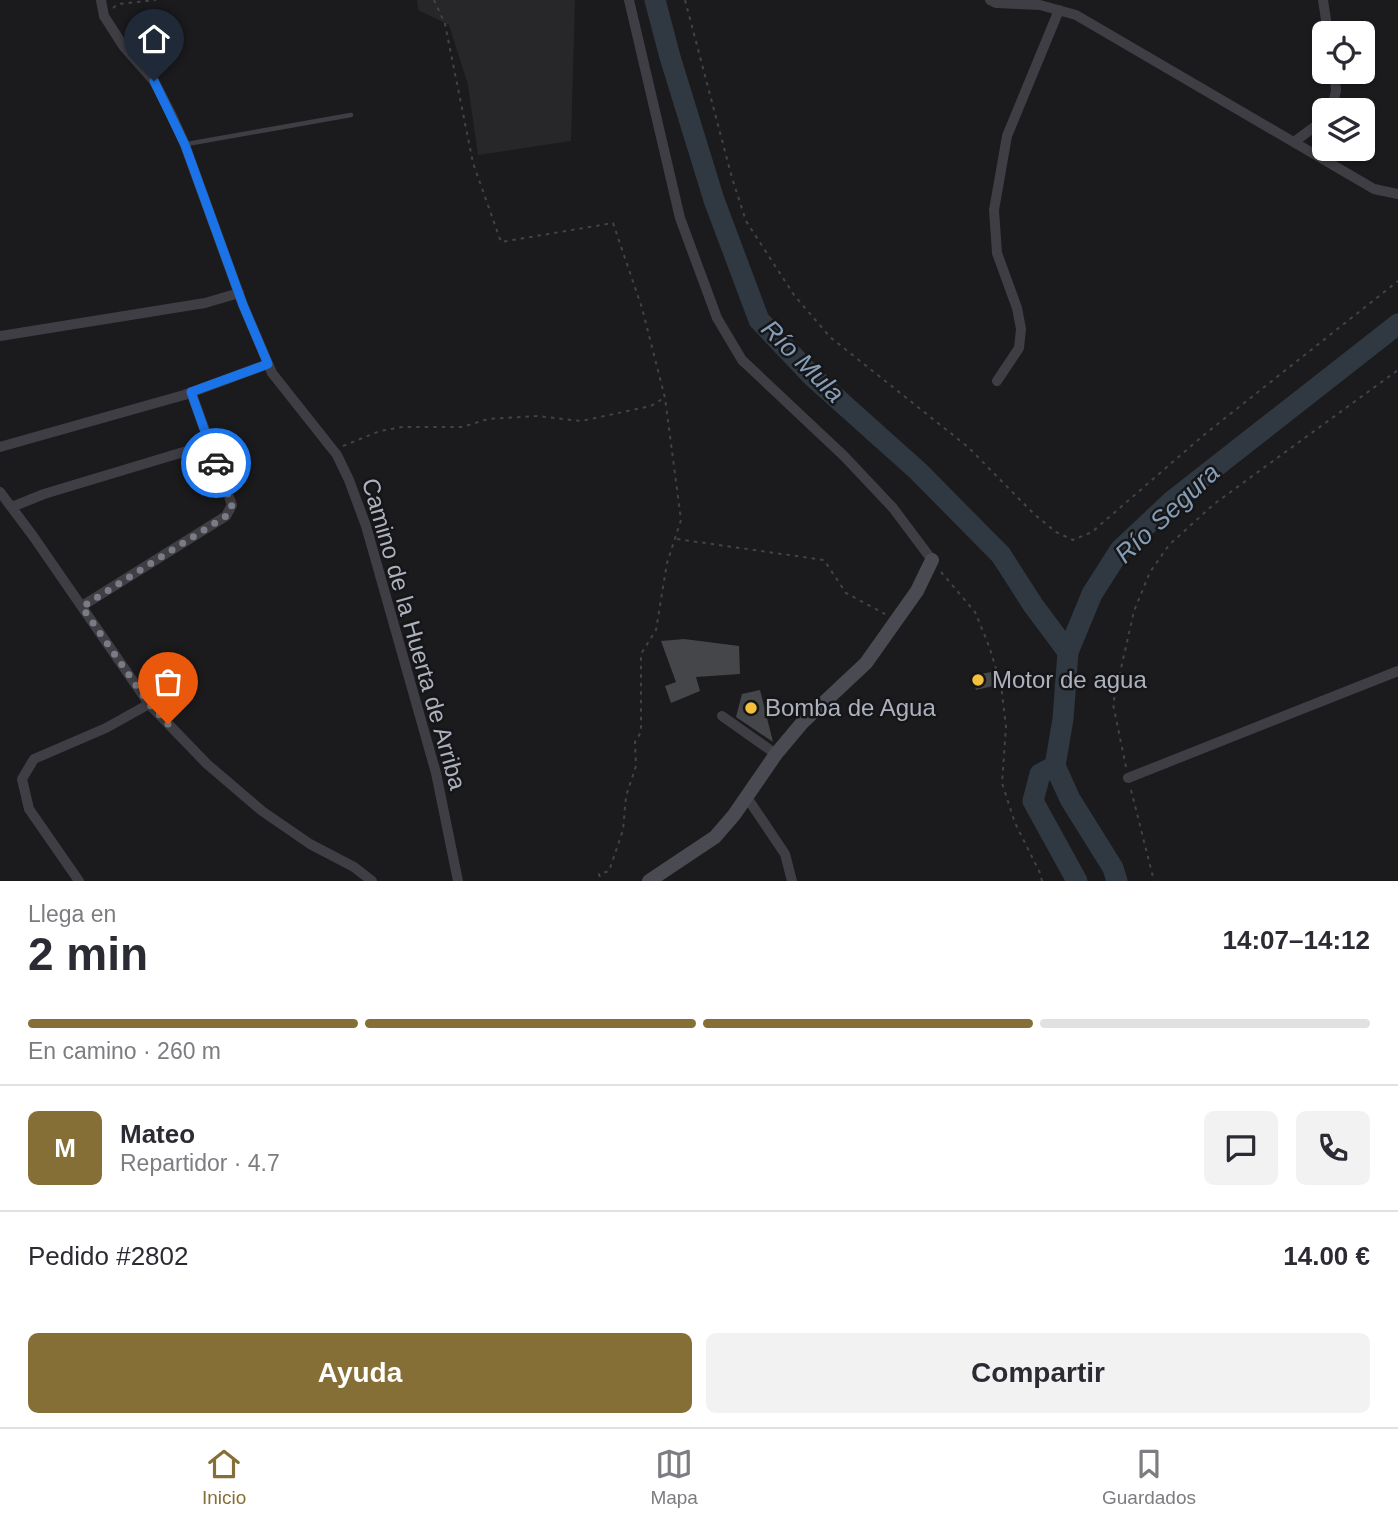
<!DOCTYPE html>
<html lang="es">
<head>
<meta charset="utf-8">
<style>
  :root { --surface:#fff; --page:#f2f2f3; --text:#2b2b33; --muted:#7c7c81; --line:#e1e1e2; --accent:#866e37 }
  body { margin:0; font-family:Arial,sans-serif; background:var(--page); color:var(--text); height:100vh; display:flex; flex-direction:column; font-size:26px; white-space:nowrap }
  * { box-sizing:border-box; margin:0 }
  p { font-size:23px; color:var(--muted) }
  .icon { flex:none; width:38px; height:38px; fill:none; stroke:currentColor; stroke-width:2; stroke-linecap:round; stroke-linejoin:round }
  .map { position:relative; height:881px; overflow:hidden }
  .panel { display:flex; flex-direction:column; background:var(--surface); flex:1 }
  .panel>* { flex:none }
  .fabs { position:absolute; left:1312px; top:21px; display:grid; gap:14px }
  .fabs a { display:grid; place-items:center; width:63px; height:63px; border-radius:10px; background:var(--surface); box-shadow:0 2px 5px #0004; font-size:35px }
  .pin { position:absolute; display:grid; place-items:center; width:60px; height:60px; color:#fff; margin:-72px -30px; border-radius:50% 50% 50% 0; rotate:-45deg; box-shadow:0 0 7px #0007 }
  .pin .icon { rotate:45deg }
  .courier { position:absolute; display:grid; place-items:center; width:70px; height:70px; margin:-35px; border:5px solid #1a73e8; border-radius:50%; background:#fff; color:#222; box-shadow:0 2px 9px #0007 }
  .summary em { font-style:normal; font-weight:600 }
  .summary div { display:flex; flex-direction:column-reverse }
  .summary { display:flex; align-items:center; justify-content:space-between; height:119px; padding:0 28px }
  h1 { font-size:46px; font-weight:600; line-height:52px }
  .bar { display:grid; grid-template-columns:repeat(4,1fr); gap:10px 7px; align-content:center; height:84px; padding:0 28px }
  .bar i { height:9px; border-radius:5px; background:var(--line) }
  .bar .current { background:var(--accent) }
  .bar p { grid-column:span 4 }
  .line { display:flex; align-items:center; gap:18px; padding:0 28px; border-top:2px solid var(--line) }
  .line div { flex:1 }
  .round { display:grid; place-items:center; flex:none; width:74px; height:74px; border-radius:10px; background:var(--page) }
  .action { display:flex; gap:14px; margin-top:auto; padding:14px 28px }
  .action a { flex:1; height:80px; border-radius:10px; background:var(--accent); color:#fff; font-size:28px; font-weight:600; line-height:80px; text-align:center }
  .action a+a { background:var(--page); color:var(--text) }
  .menu { display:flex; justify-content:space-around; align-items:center; height:98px; border-top:2px solid var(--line); background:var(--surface); font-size:19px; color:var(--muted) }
  .menu a { display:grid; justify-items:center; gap:4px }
  .menu .current { color:var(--accent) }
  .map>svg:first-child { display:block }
  .built { fill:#27272a }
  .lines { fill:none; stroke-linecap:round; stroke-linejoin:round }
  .river { stroke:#303942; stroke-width:21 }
  .building { fill:#45464a }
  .path { stroke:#424349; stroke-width:2; stroke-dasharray:3.5 5; stroke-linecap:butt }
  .service { stroke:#3e3e44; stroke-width:4.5 }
  .minor { stroke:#3e3e44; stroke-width:10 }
  .secondary { stroke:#4a4b52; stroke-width:14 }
  .done { stroke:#7a7c85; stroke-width:7; stroke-dasharray:0 12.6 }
  .route { stroke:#1a73e8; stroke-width:9 }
  .poi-dot { fill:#f5c03b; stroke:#161618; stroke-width:2.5 }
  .labels { text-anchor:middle; stroke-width:5; stroke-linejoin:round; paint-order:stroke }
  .street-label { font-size:24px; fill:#adb1bd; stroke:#161618 }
  .poi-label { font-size:24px; fill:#adb1bd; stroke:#161618; text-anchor:start }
  .water-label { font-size:26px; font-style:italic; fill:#859db7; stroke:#161618 }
</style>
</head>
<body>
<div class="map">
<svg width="1398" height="881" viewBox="0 0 1398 881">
  <rect width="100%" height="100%" fill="#1b1b1d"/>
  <polygon class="built" points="417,0 575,0 571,141 478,155 468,85 449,25 418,10"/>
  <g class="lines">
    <g class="river">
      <polyline points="655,0 670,57 714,200 759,320 813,377 918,471 1001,555 1033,605 1068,652"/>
      <polyline points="1055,766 1070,799 1113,868 1117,881"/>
      <polyline points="1077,881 1033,801 1040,774 1055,766 1063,719 1068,652 1092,594 1120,550 1172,501 1398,324"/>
    </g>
  </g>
  <g class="building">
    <polygon points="684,639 739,646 740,674 696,677 700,691 671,703 665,686 676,682 661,641"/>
    <polygon points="991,672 993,686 976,690 971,676"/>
    <polygon points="760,690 773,742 736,717 742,694"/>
  </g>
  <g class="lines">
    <g class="path">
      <polyline points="434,0 445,24 473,163 501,242 613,223 642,308 665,398 681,520 667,563 656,630 641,654 641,732 635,742 636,766 626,796 623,830 609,871 599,874 601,881"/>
      <polyline points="685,0 732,178 746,221 794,295 830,337 968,447 1034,514 1056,532 1073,540 1092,532 1205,434 1398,281"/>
      <polyline points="113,8 118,4 156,0"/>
      <polyline points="343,446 380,431 402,427 462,427 488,419 537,416 581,421 651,406 664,398"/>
      <polyline points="677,539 824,560 846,593 885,614"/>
      <polyline points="941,572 975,612 989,646 1001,685 1006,727 1002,783 1015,823 1040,873 1042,881"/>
      <polyline points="1126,767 1113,704 1134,611 1150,572 1169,545 1214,504 1398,370"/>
      <polyline points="1131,790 1154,881"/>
    </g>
    <polyline class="service" points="187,144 351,115"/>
    <g class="minor">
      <polyline points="101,0 104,16 124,47 154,81 172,116 185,145 243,305 272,373 337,455 349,480 366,526 436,773 458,881"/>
      <polyline points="629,0 680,218 717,318 742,360 844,456 893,508 932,560"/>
      <polyline points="990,0 996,3 1040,5 1076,15 1374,189 1398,194"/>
      <polyline points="1323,0 1328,33"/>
      <polyline points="1332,110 1336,90 1334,72"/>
      <polyline points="1294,142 1325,119"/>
      <polyline points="0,336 205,303 239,293"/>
      <polyline points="997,381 1019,348 1021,329 1017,308 997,253 994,210 1007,136 1059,10"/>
      <polyline points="0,447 184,395 268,364"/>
      <polyline points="0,492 33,536 149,704 207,764 262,811 310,844 354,867 372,881"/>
      <polyline points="12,507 44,494 210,444"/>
      <polyline points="82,606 226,516 232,505 191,392"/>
      <polyline points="722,716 776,754"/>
      <polyline points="1128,778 1398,671"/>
      <polyline points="746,796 785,854 792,881"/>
      <polyline points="79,881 29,809 22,779 34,759 106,728 149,704"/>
    </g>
    <polyline class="secondary" points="649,881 715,837 734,815 776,754 802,723 866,663 917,591 932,560"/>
  </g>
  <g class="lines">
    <polyline class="done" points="168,724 149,704 82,607 226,516 232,505 216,463"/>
    <polyline class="route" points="154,81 185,145 243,305 268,364 191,392 216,463"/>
  </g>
  <g class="poi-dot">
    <circle cx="978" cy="680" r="7"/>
    <circle cx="751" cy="708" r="7"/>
  </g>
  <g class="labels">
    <g class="street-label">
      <text transform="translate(414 634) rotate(74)" y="8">Camino de la Huerta de Arriba</text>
    </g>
    <g class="poi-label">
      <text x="992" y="688">Motor de agua</text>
      <text x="765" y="716">Bomba de Agua</text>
    </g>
    <g class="water-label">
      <text transform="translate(803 361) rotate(45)" y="9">Río Mula</text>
      <text transform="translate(1167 513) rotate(-43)" y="9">Río Segura</text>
    </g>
  </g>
</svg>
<div class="fabs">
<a><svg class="icon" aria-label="locate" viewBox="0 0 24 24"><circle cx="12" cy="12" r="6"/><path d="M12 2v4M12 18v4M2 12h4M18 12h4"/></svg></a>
<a><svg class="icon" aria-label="layers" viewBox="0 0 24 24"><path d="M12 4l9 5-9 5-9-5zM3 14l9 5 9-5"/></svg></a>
</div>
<div class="pin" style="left:168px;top:724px;background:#ea580c"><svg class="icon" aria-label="bag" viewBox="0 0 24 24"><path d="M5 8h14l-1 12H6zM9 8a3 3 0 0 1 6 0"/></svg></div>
<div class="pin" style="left:154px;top:81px;background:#1f2937"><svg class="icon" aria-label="home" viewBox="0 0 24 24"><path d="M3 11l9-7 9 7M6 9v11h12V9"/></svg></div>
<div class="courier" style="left:216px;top:463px"><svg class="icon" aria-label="car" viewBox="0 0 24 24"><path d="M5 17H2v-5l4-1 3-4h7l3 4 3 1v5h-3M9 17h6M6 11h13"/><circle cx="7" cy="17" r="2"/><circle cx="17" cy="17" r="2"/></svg></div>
</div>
<section class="panel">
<div class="summary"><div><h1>2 min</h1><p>Llega en</p></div><em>14:07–14:12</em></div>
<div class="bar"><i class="current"></i><i class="current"></i><i class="current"></i><i></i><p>En camino · 260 m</p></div>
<div class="line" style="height:126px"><b class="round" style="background:var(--accent);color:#fff">M</b><div><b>Mateo</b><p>Repartidor · 4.7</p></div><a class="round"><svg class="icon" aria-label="chat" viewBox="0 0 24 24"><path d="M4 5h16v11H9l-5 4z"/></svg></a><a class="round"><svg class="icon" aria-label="phone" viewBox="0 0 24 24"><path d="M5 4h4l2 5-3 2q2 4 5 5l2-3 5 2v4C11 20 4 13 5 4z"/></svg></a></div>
<div class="line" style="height:91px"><div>Pedido #2802</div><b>14.00 €</b></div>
<div class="action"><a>Ayuda</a><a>Compartir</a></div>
</section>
<nav class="menu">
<a class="current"><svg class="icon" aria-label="home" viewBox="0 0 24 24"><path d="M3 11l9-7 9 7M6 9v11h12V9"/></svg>Inicio</a>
<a><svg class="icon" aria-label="map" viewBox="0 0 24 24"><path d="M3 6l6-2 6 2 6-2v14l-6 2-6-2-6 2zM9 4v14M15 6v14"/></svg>Mapa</a>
<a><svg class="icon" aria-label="saved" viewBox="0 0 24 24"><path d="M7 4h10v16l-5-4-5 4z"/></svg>Guardados</a>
</nav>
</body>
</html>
